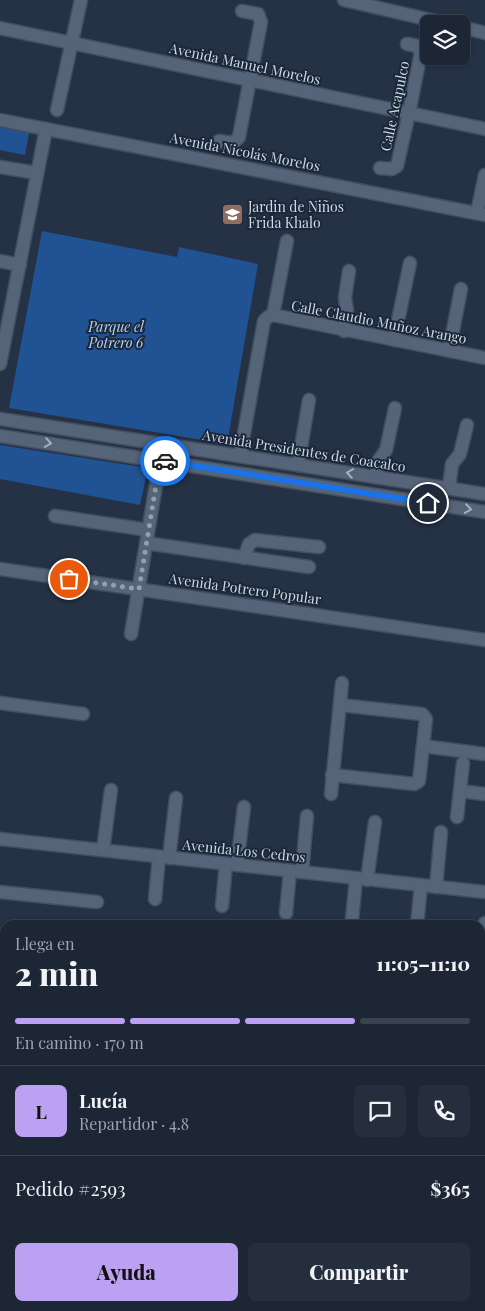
<!DOCTYPE html>
<html lang="es">
<head>
<meta charset="utf-8">
<style>
  :root { --surface:#1c2634; --page:#252e3c; --text:#f1f3f6; --muted:#a0a5ac; --line:#3a434f; --accent:#bca0f2 }
  body { margin:0; font-family:"Playfair Display",serif; background:var(--page); color:var(--text); height:100vh; display:flex; flex-direction:column; font-size:19px; white-space:nowrap }
  * { box-sizing:border-box; margin:0 }
  p { font-size:16px; color:var(--muted) }
  .icon { flex:none; width:28px; height:28px; fill:none; stroke:currentColor; stroke-width:2; stroke-linecap:round; stroke-linejoin:round }
  .map { position:relative; flex:1; overflow:hidden }
  .drawer { position:absolute; left:0px; top:920px; width:485px; height:391px; display:flex; flex-direction:column; background:var(--surface); border-radius:15px 15px 0 0; box-shadow:0 1px 4px #0004,0 0 0 1px var(--line) }
  .drawer>* { flex:none }
  .tools { position:absolute; left:420px; top:15px; display:grid; gap:10px }
  .tools a { display:grid; place-items:center; width:50px; height:50px; border-radius:8px; background:var(--surface); box-shadow:0 1px 4px #0004,0 0 0 1px var(--line); font-size:25px }
  .pin { position:absolute; display:grid; place-items:center; width:42px; height:42px; color:#fff; margin:-21px; border:2px solid #fff; border-radius:50%; box-shadow:0 1px 5px #0007 }
  .courier { position:absolute; display:grid; place-items:center; width:50px; height:50px; margin:-25px; border:4px solid #1a73e8; border-radius:50%; background:#fff; color:#222; box-shadow:0 1px 6px #0007 }
  .head em { font-style:normal; font-weight:800 }
  .head div { display:flex; flex-direction:column-reverse }
  .head { display:flex; align-items:center; justify-content:space-between; height:85px; padding:0 15px }
  h1 { font-size:32px; font-weight:800; line-height:38px }
  .bar { display:grid; grid-template-columns:repeat(4,1fr); gap:8px 5px; align-content:center; height:60px; padding:0 15px }
  .bar i { height:6px; border-radius:4px; background:var(--line) }
  .bar .active { background:var(--accent) }
  .bar p { grid-column:span 4 }
  .line { display:flex; align-items:center; gap:12px; padding:0 15px; border-top:1px solid var(--line) }
  .line div { flex:1 }
  .round { display:grid; place-items:center; flex:none; width:52px; height:52px; border-radius:8px; background:var(--page) }
  .action { display:flex; gap:10px; margin-top:auto; padding:10px 15px }
  .action a { flex:1; height:58px; border-radius:8px; background:var(--accent); color:#111; font-size:20px; font-weight:800; line-height:58px; text-align:center }
  .action a+a { background:var(--page); color:var(--text) }
  .map>svg:first-child { display:block }
  .green { fill:#215293 }
  .lines { fill:none; stroke-linecap:round; stroke-linejoin:round }
  .minor-casing { stroke:#434f5f; stroke-width:15 }
  .minor { stroke:#556478; stroke-width:12 }
  .oneway { stroke:#a4afbe }
  .done { stroke:#949eac; stroke-width:5; stroke-dasharray:0 9 }
  .route { stroke:#1a73e8; stroke-width:6 }
  .labels { text-anchor:middle; stroke-width:4; stroke-linejoin:round; paint-order:stroke }
  .street-label { font-size:14px; fill:#cfd8e4; stroke:#1b283a }
  .poi-label { font-size:14px; fill:#cfd8e4; stroke:#1b283a; text-anchor:start }
  .park-label { font-size:14px; font-style:italic; fill:#b5d1f8; stroke:#1b283a }
</style>
</head>
<body>
<div class="map">
<svg width="485" height="1311" viewBox="0 0 485 1311">
  <rect width="100%" height="100%" fill="#253245"/>
  <g class="green">
    <polygon points="0,127 29,133 25,155 0,150"/>
    <polygon points="42,231 177,257 179,247 258,264 227,444 9,408"/>
    <polygon points="0,445 148,468 140,505 0,479"/>
  </g>
  <g class="lines">
    <defs>
      <g id="minor">
        <polyline points="344,0 448,24"/>
        <polyline points="461,27 485,33"/>
        <polyline points="0,28 485,129"/>
        <polyline points="57,110 81,0"/>
        <polyline points="0,120 485,215"/>
        <polyline points="219,141 233,143 239,137 261,22 258,14 242,11"/>
        <polyline points="0,167 37,173"/>
        <polyline points="380,168 392,169 397,166 409,113 421,52 418,46 407,44"/>
        <polyline points="477,213 485,175"/>
        <polyline points="0,261 20,265"/>
        <polyline points="273,315 287,241"/>
        <polyline points="344,331 347,311 345,298 349,271"/>
        <polyline points="394,340 410,263"/>
        <polyline points="449,351 461,289"/>
        <polyline points="0,364 46,129"/>
        <polyline points="0,419 485,494"/>
        <polyline points="0,436 485,512"/>
        <polyline points="240,456 264,321 268,317 273,315 485,358"/>
        <polyline points="298,465 309,400"/>
        <polyline points="376,477 379,460 386,450 395,408"/>
        <polyline points="449,488 452,464 460,454 467,425"/>
        <polyline points="55,516 148,530"/>
        <polyline points="146,543 309,567"/>
        <polyline points="244,558 249,544 255,540 319,547"/>
        <polyline points="0,569 485,640"/>
        <polyline points="131,634 160,461"/>
        <polyline points="0,703 83,714"/>
        <polyline points="423,746 485,754"/>
        <polyline points="332,775 414,784 419,781 426,719 422,714 340,705"/>
        <polyline points="460,791 485,794"/>
        <polyline points="331,794 342,683"/>
        <polyline points="457,817 463,763"/>
        <polyline points="0,839 485,892"/>
        <polyline points="103,850 111,790"/>
        <polyline points="169,858 176,798"/>
        <polyline points="237,865 244,807"/>
        <polyline points="302,872 307,816"/>
        <polyline points="367,880 375,822"/>
        <polyline points="436,887 441,832"/>
        <polyline points="0,892 97,902"/>
        <polyline points="155,899 159,857"/>
        <polyline points="222,906 226,864"/>
        <polyline points="286,913 290,871"/>
        <polyline points="352,920 356,879"/>
        <polyline points="417,925 421,885"/>
        <polyline points="484,934 485,923"/>
        <polyline points="480,943 485,944"/>
        <polyline points="0,1071 5,1072"/>
        <polyline points="0,1135 5,1137"/>
        <polyline points="480,1137 485,1138"/>
        <polyline points="0,1207 5,1210"/>
        <polyline points="480,1229 485,1226"/>
        <polyline points="0,1278 5,1281"/>
        <polyline points="52,1306 61,1311"/>
        <polyline points="187,1306 196,1311"/>
        <polyline points="326,1306 335,1311"/>
        <polyline points="472,1306 481,1311"/>
        <polyline points="24,1311 32,1306"/>
        <polyline points="340,1311 348,1306"/>
      </g>
    </defs>
    <use href="#minor" class="minor-casing"/>
    <use href="#minor" class="minor"/>
  </g>
  <defs><path id="oneway-chevron" d="M-2-3.5L2.5 0L-2 3.5" fill="none" stroke-width="1.6" stroke-linecap="round" stroke-linejoin="round" transform="scale(1.25)"/></defs>
  <g class="oneway">
    <use href="#oneway-chevron" transform="translate(48 443) rotate(9)"/>
    <use href="#oneway-chevron" transform="translate(350 473) rotate(-171)"/>
    <use href="#oneway-chevron" transform="translate(468 509) rotate(9)"/>
  </g>
  <g class="lines">
    <polyline class="done" points="69,579 139,589 160,461 165,461"/>
    <polyline class="route" points="165,461 428,503"/>
  </g>
  <defs>
    <symbol id="school-square" viewBox="-11 -11 22 22"><rect x="-9" y="-9" width="18" height="18" rx="4" fill="#8d6e63" stroke="#1b283a"/><path d="M0-5L7-2L0 1L-7-2ZM-4 1L0 2.5L4 1V4Q0 6-4 4Z" fill="#fff"/></symbol>
  </defs>
  <g fill-rule="evenodd">
    <use href="#school-square" x="220" y="202" width="25" height="25"/>
  </g>
  <g class="labels">
    <g class="street-label">
      <text transform="translate(245 64) rotate(12)" y="5">Avenida Manuel Morelos</text>
      <text transform="translate(395 106) rotate(-78)" y="5">Calle Acapulco</text>
      <text transform="translate(245 152) rotate(11)" y="5">Avenida Nicolás Morelos</text>
      <text transform="translate(379 322) rotate(11)" y="5">Calle Claudio Muñoz Arango</text>
      <text transform="translate(304 451) rotate(9)" y="5">Avenida Presidentes de Coacalco</text>
      <text transform="translate(245 589) rotate(8)" y="5">Avenida Potrero Popular</text>
      <text transform="translate(244 851) rotate(6)" y="5">Avenida Los Cedros</text>
    </g>
    <g class="poi-label">
      <text x="248" y="212">Jardin de Niños<tspan x="248" dy="16">Frida Khalo</tspan></text>
    </g>
    <g class="park-label">
      <text x="116" y="332">Parque el<tspan x="116" dy="16">Potrero 6</tspan></text>
    </g>
  </g>
</svg>
<div class="tools">
<a><svg class="icon" aria-label="layers" viewBox="0 0 24 24"><path d="M12 4l9 5-9 5-9-5zM3 14l9 5 9-5"/></svg></a>
</div>
<div class="pin" style="left:69px;top:579px;background:#ea580c"><svg class="icon" aria-label="bag" viewBox="0 0 24 24"><path d="M5 8h14l-1 12H6zM9 8a3 3 0 0 1 6 0"/></svg></div>
<div class="pin" style="left:428px;top:503px;background:#1f2937"><svg class="icon" aria-label="home" viewBox="0 0 24 24"><path d="M3 11l9-7 9 7M6 9v11h12V9"/></svg></div>
<div class="courier" style="left:165px;top:461px"><svg class="icon" aria-label="car" viewBox="0 0 24 24"><path d="M5 17H2v-5l4-1 3-4h7l3 4 3 1v5h-3M9 17h6M6 11h13"/><circle cx="7" cy="17" r="2"/><circle cx="17" cy="17" r="2"/></svg></div>
<section class="drawer">
<div class="head"><div><h1>2 min</h1><p>Llega en</p></div><em>11:05–11:10</em></div>
<div class="bar"><i class="active"></i><i class="active"></i><i class="active"></i><i></i><p>En camino · 170 m</p></div>
<div class="line" style="height:90px"><b class="round" style="background:var(--accent);color:#111">L</b><div><b>Lucía</b><p>Repartidor · 4.8</p></div><a class="round"><svg class="icon" aria-label="chat" viewBox="0 0 24 24"><path d="M4 5h16v11H9l-5 4z"/></svg></a><a class="round"><svg class="icon" aria-label="phone" viewBox="0 0 24 24"><path d="M5 4h4l2 5-3 2q2 4 5 5l2-3 5 2v4C11 20 4 13 5 4z"/></svg></a></div>
<div class="line" style="height:65px"><div>Pedido #2593</div><b>$365</b></div>
<div class="action"><a>Ayuda</a><a>Compartir</a></div>
</section>
</div>
</body>
</html>
